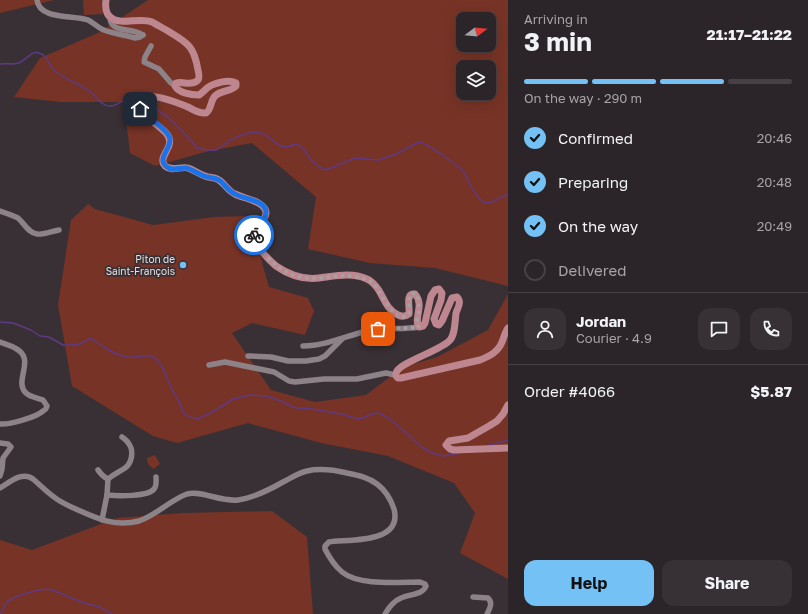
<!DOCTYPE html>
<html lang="en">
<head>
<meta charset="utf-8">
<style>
  :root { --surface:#2b2428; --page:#373034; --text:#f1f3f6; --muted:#a6a4a8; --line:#474145; --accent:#73c1f5 }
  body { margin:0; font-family:"Golos Text",sans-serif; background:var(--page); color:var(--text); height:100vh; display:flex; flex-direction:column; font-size:15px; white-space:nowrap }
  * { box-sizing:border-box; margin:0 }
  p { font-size:13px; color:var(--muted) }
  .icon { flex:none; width:22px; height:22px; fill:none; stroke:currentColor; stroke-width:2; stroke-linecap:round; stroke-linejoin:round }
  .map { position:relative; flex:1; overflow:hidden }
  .details { display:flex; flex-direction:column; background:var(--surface); width:300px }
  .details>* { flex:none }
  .needle { width:26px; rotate:74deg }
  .fabs { position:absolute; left:456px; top:12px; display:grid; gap:8px }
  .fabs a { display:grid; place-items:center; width:40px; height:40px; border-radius:8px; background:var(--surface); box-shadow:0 4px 16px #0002,0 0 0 1px var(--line); font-size:20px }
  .pin { position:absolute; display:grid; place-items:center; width:34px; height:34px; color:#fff; margin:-17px; border-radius:8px; box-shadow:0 2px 6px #0006 }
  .courier { position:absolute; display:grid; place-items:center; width:40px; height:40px; margin:-20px; border:3px solid #1a73e8; border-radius:50%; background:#fff; color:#222; box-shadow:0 1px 5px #0007 }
  .head em { font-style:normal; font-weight:700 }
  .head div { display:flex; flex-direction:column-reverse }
  .head { display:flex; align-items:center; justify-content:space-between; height:68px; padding:0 16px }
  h1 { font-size:26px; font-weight:700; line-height:30px }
  .bar { display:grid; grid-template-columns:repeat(4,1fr); gap:6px 4px; align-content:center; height:48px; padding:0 16px }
  .bar i { height:5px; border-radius:3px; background:var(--line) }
  .bar .current { background:var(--accent) }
  .bar p { grid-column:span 4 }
  .line { display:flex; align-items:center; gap:10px; padding:0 16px; border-top:1px solid var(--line) }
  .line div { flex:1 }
  .round { display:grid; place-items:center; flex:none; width:42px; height:42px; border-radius:12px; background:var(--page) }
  ol { padding:0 16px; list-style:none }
  li { display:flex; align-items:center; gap:12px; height:44px }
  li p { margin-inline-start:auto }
  li .icon { padding:4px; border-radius:50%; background:var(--accent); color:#111; stroke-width:4 }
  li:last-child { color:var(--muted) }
  li i { width:22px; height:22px; border:2px solid var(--line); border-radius:50% }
  .cta { display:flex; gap:8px; margin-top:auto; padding:8px 16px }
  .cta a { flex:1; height:46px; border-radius:12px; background:var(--accent); color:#111; font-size:16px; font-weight:700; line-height:46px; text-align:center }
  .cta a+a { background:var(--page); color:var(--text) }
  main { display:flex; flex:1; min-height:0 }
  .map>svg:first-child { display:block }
  .green { fill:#763326; fill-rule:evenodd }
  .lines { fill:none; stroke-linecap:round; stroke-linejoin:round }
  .stream { stroke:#5f3a83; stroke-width:1.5 }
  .minor { stroke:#8d8287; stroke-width:5.5 }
  .major { stroke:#be868f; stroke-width:7 }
  .done { stroke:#a8a1a4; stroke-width:4; stroke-dasharray:0 7.2 }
  .route { stroke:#1a73e8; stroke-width:5 }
  .poi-dot { fill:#73c1f5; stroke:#393035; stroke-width:1.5 }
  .labels { text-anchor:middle; stroke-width:3.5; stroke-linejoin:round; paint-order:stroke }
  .poi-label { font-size:10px; fill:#e4dee0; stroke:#393035; text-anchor:end }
</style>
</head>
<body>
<main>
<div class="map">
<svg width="508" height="614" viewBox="0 0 508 614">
  <rect width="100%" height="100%" fill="#393035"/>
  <g class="green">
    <polygon points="0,0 54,0 0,13"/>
    <polygon points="83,0 102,0 103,14 84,15"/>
    <path d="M 148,0 L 508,0 L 508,286 L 435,268 L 370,263 L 308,249 L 316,197 L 252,143 L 209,151 L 155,166 L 130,153 L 124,102 L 61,102 L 14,97 L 40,58 L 100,32 ZM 463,19 L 489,19 L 489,45 L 463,45 ZM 463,67 L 489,67 L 489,93 L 463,93 Z"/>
    <polygon points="88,204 95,209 153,225 214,217 249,216 269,287 308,298 314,311 305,335 252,323 232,333 271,390 315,402 366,395 403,367 437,357 488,330 508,294 508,579 460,553 475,513 454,483 388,456 321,443 248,423 177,443 153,436 72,386 58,305 71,220"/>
    <path d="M 155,455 L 160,464 L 154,469 C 149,466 147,464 147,458 Z"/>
    <polygon points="272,511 307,537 313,614 0,614 0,540 32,550 117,518 183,513"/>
  </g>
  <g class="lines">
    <g class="stream">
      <path d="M 0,64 C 6,63 13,65 18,63 C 26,61 31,50 39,53 C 49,56 48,66 55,71 C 66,80 81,84 92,93 C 97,98 103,107 111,106 C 118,106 126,98 133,95 L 137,97"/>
      <path d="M 142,100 L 168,117 L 187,136 L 197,148 C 202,149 210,151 216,150 C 220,148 225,144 229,141 C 236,137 248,132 256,132 C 271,131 277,155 295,144 C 305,146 306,154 311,160 C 315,164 321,168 326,170 L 355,158 L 379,160 L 396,154 L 419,142 C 428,144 460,166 465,174 C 467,177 468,180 469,183 C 473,190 478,198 484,203 C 493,204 500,197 508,194"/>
      <path d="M 0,322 L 13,323 L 31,330 L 40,336 L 49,337 L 63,345 L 71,345 L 80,344 L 91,338 C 98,344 116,355 126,357 C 135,359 148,352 156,359 C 165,367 168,381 173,392 C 175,395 178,398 179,402 C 182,407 182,413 186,415 C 189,417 195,418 198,419 L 214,411 L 233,399 L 251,395 L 266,396 L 281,401 L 293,407 L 297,408 L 312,409 L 341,414 L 355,418 L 359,419 L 375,413 L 379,413 L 387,417 L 396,424 L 423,448 L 433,453 L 443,456 L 461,453"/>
      <polyline points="486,446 508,440"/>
      <path d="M 0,614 C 3,611 4,606 6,603 C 12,596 44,587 52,590 C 62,593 71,598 81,602 C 93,606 100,605 112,614"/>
    </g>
    <g class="minor">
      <path d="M 37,0 C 39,20 75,15 88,20 C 94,23 98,28 104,30 C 114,34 125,35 135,38 L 140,37 L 143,35"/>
      <path d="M 110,17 C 110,20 111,24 114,26 C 119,31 134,29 143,35"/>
      <polyline points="151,46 145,57 144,62 159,69 171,83 175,85"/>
      <path d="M 0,211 C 6,213 12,215 18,218 C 24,223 28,233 37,234 C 44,235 52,231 59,230"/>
      <path d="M 0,342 C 5,344 10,345 15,348 C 37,359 13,381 26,393 C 30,397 38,398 43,400 L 47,406 C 46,409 46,409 43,411 C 37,417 9,425 0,424"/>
      <path d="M 303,346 C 325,346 346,336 367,331 C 384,327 402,330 419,327"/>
      <polyline points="248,356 271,357 288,361 306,361 319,359 325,356 342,339"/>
      <polyline points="209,365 225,362 274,372 289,381 295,382 324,379 357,379 386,373 395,375"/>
      <polyline points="0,443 8,444 11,447 3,458 2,469 0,476"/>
      <path d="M 98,470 C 101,474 103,477 108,479 C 114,474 119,472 125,468 C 132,463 134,451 129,444 C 128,442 125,439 122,437"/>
      <path d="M 0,488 C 10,482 22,471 33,479 C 40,485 47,492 54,497 C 61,503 70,506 78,510 C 98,519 116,527 139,521 C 157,515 170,500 187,494 C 200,490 221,502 238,500 C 253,498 269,490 283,482 C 291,478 298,473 307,471 C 320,468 334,470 347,473 C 357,475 368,477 377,484 C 385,490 391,500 394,509 C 403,544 349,539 329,542 L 325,546 L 325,549 C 329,557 335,566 342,572 C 359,586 398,582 420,582 L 425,584 L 426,586 C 423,595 409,594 401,598 C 394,601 389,607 385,614"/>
      <path d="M 107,495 C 117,496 148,497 154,489 C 157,486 156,481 156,477"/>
      <polyline points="102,520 107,495 108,479"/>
      <path d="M 473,597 L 488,598 C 493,603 490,608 487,614"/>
    </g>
    <g class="major">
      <path d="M 106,0 C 105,7 105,15 113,19 C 124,25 140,17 152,22 C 157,25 163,28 168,31 C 188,43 194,46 198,70 C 199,74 200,79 197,81 C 191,86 183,81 176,83 L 175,86 C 179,93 191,95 199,95 C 202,93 204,91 207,88 C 214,83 228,79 236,83 L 236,86 C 230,92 221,90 215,96 C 210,101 212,109 206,113 C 199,114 194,110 188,107 C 176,102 148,91 137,99 C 138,115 157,123 166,133 C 178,146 156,156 165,166 C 172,172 181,166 188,168 C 194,170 199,174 205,176 C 210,178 215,177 219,180 C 225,184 228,191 235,194 C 243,198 253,199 260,204 C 276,215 255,224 254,235 C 253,244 269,260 276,266 C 289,275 303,280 319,278 C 335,276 352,272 367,279 C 372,281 375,285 378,289 C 384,298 387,310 398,315 C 402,317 405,317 409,314 C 410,306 405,293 415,294 C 425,305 413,319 419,327 L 423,326 L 425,323 L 431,296 L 435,290 L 439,289 L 442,293 L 441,300 L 434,319 L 436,324 L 439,325 L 442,321 L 452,298 L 457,297 C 462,302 458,307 456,313 C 455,321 455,335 450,340 C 441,351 399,362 396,373 C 395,376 396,376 398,378 L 401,378 L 480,360 C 490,356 498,352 502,342 C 504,337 505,332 508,328"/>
      <polyline points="508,405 503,414 497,421 489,426 468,438 449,441 446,445 450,449 454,450 508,448"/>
    </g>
  </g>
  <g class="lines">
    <path class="done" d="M 254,235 C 254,244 261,249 266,256 C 280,271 297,280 318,278 C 332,277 343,274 357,277 C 362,278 367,279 372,282 C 380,288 394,328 409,314 C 411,306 406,297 413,293 L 417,295 C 419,300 419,306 419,312 C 418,318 415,322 419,327 L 409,328 L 378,329"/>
    <path class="route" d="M 140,109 C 147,116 169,131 170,139 C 171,149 156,159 167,167 C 173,172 180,167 187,168 C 193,170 198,174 204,176 C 209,178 214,177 219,180 C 225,184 228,191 235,194 C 243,199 264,200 266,211 C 267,221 256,226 254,235"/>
  </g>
  <circle class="poi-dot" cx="183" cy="265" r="4"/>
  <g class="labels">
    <g class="poi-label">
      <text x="175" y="263">Piton de<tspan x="175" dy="12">Saint-François</tspan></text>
    </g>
  </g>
</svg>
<div class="fabs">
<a><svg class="needle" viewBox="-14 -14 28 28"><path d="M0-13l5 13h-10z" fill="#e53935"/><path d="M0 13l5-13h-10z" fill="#a6a4a8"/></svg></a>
<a><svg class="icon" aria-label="layers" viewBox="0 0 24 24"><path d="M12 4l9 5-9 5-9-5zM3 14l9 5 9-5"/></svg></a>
</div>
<div class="pin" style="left:378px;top:329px;background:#ea580c"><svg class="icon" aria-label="bag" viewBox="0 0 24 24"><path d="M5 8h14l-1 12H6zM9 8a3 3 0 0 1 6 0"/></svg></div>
<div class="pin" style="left:140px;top:109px;background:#1f2937"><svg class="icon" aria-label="home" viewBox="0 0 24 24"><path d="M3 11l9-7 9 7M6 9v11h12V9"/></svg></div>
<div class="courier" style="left:254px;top:235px"><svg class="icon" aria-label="bike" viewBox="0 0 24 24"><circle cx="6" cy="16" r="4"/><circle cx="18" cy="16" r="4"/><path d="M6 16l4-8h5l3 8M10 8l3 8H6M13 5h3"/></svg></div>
</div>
<section class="details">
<div class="head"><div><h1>3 min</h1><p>Arriving in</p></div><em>21:17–21:22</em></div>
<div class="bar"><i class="current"></i><i class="current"></i><i class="current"></i><i></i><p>On the way · 290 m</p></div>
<ol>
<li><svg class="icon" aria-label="check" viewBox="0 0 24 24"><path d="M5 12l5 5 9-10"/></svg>Confirmed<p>20:46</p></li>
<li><svg class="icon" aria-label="check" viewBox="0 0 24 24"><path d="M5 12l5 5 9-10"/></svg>Preparing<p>20:48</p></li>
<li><svg class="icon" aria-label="check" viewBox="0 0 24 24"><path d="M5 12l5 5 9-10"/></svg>On the way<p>20:49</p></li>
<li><i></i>Delivered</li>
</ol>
<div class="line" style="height:72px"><a class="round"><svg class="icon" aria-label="person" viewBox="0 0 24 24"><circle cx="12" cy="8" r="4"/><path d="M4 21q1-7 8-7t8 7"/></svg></a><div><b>Jordan</b><p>Courier · 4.9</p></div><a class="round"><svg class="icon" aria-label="chat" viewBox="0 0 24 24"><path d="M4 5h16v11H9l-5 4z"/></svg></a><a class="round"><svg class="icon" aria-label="phone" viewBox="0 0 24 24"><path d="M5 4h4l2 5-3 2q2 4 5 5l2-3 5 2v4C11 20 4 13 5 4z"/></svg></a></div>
<div class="line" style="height:52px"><div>Order #4066</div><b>$5.87</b></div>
<div class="cta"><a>Help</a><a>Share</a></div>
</section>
</main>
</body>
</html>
